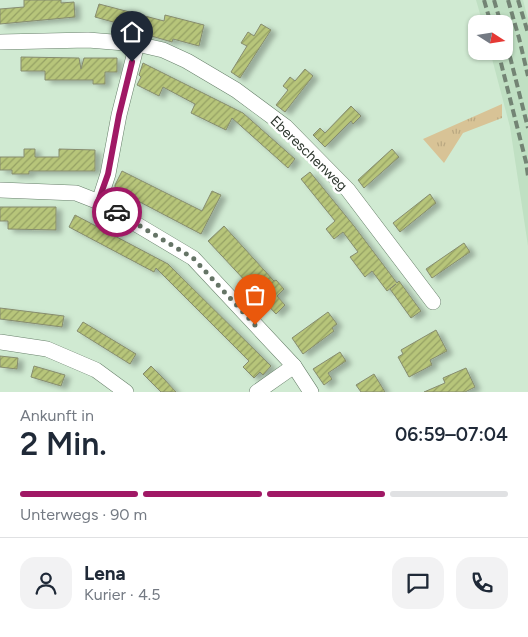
<!DOCTYPE html>
<html lang="de">
<head>
<meta charset="utf-8">
<style>
  :root { --surface:#fff; --page:#f2f2f3; --text:#1f2937; --muted:#747a83; --line:#e0e1e3; --accent:#a01865 }
  body { margin:0; font-family:Figtree,sans-serif; background:var(--page); color:var(--text); height:100vh; display:flex; flex-direction:column; font-size:19px; white-space:nowrap }
  * { box-sizing:border-box; margin:0 }
  p { font-size:16px; color:var(--muted) }
  .icon { flex:none; width:28px; height:28px; fill:none; stroke:currentColor; stroke-width:2; stroke-linecap:round; stroke-linejoin:round }
  .map { position:relative; height:392px; overflow:hidden }
  .panel { display:flex; flex-direction:column; background:var(--surface); flex:1 }
  .panel>* { flex:none }
  .needle { width:32px; rotate:102deg }
  .controls { position:absolute; left:468px; top:15px; display:grid; gap:10px }
  .controls a { display:grid; place-items:center; width:45px; height:45px; border-radius:10px; background:var(--surface); box-shadow:0 1px 4px #0004; font-size:25px }
  .pin { position:absolute; display:grid; place-items:center; width:42px; height:42px; color:#fff; margin:-51px -21px; border-radius:50% 50% 50% 0; rotate:-45deg; box-shadow:0 0 5px #0007 }
  .pin .icon { rotate:45deg }
  .courier { position:absolute; display:grid; place-items:center; width:50px; height:50px; margin:-25px; border:4px solid #a01865; border-radius:50%; background:#fff; color:#222; box-shadow:0 1px 6px #0007 }
  .head em { font-style:normal; font-weight:600 }
  .head div { display:flex; flex-direction:column-reverse }
  .head { display:flex; align-items:center; justify-content:space-between; height:85px; padding:0 20px }
  h1 { font-size:32px; font-weight:600; line-height:38px }
  .bar { display:grid; grid-template-columns:repeat(4,1fr); gap:8px 5px; align-content:center; height:60px; padding:0 20px }
  .bar i { height:6px; border-radius:4px; background:var(--line) }
  .bar .active { background:var(--accent) }
  .bar p { grid-column:span 4 }
  .line { display:flex; align-items:center; gap:12px; padding:0 20px; border-top:1px solid var(--line) }
  .line div { flex:1 }
  .round { display:grid; place-items:center; flex:none; width:52px; height:52px; border-radius:15px; background:var(--page) }
  .map>svg:first-child { display:block }
  .built { fill:#c0e0c3 }
  .grass { fill:url(#grass-tufts) }
  .building { fill:url(#building-hatch); stroke:#868c6f; filter:url(#shadow) }
  .lines { fill:none; stroke-linecap:round; stroke-linejoin:round }
  .minor-casing { stroke:#68806b; stroke-width:16 }
  .minor { stroke:#fff; stroke-width:15 }
  .rail { stroke:#738474; stroke-width:4; stroke-dasharray:8 4; stroke-linecap:butt }
  .done { stroke:#657466; stroke-width:5; stroke-dasharray:0 9 }
  .route { stroke:#a01865; stroke-width:6 }
  .labels { text-anchor:middle; stroke-width:5; stroke-linejoin:round; paint-order:stroke }
  .street-label { font-size:14px; fill:#2b352c; stroke:#fff }
</style>
</head>
<body>
<div class="map">
<svg width="528" height="392" viewBox="0 0 528 392">
  <defs>
    <pattern id="grass-tufts" width="24" height="20" patternUnits="userSpaceOnUse" patternTransform="scale(1.25)"><rect width="24" height="20" fill="#d8c396"/><path d="M3 7l-1-3M5 7V3M7 7l1-3M15 17l-1-3M17 17v-4M19 17l1-3" fill="none" stroke="#baa881"/></pattern>
    <pattern id="building-hatch" width="6" height="6" patternUnits="userSpaceOnUse" patternTransform="scale(1.25)"><rect width="6" height="6" fill="#b7c57a"/><path d="M-1 1l2-2M0 6l6-6M5 7l2-2" fill="none" stroke="#95a164"/></pattern>
    <filter id="shadow"><feDropShadow dx="5.5" dy="3" stdDeviation="2.5" flood-color="#0004"/></filter>
  </defs>
  <rect width="100%" height="100%" fill="#d0ead2"/>
  <polygon class="built" points="476,0 523,0 528,19 528,246 510,127 490,51 504,51 504,24 483,24"/>
  <polygon class="grass" points="502,104 502,118 463,133 444,163 423,139"/>
  <g class="building">
    <polygon points="24,0 61,0 61,3 74,2 75,17 0,24 0,9 24,7"/>
    <polygon points="99,4 164,21 165,15 204,25 199,46 173,39 172,42 141,33 142,30 95,17"/>
    <polygon points="261,24 271,30 240,78 231,72 247,46 241,43 248,32 254,36"/>
    <polygon points="21,57 79,58 81,69 84,58 117,58 117,72 105,72 105,84 93,84 93,80 45,80 45,71 21,71"/>
    <polygon points="143,63 243,113 295,159 288,168 232,118 226,130 191,113 195,104 163,87 159,96 137,85 141,77 139,75"/>
    <polygon points="305,69 313,76 285,112 276,105 288,90 283,86 290,77 295,81"/>
    <polygon points="351,106 361,116 353,124 351,121 325,147 313,135 320,128 325,133"/>
    <polygon points="24,149 35,149 35,157 59,157 59,149 95,150 95,171 29,171 29,174 12,174 12,170 0,170 0,157 24,157"/>
    <polygon points="392,149 399,157 364,188 358,180"/>
    <polygon points="122,171 202,211 212,191 221,195 201,234 115,189 115,185"/>
    <polygon points="310,172 354,226 397,283 399,281 421,311 411,318 390,289 396,284 387,291 372,271 365,277 350,257 358,252 343,232 334,239 326,229 335,221 301,179"/>
    <polygon points="430,194 436,203 400,232 393,223"/>
    <polygon points="0,207 56,207 56,230 8,229 8,221 0,221"/>
    <polygon points="75,215 168,264 271,366 263,375 260,372 254,378 243,367 249,361 156,268 154,272 69,227"/>
    <polygon points="224,226 274,281 276,280 284,289 277,296 285,305 276,314 208,241"/>
    <polygon points="464,243 470,252 432,278 426,269"/>
    <polygon points="0,308 64,316 62,327 0,319"/>
    <polygon points="328,312 337,324 332,328 334,331 303,354 292,338"/>
    <polygon points="83,322 136,354 130,364 77,331"/>
    <polygon points="436,330 447,351 430,360 432,365 409,377 398,357 403,354 401,350"/>
    <polygon points="340,352 346,361 328,373 332,379 324,385 313,369"/>
    <polygon points="0,356 18,358 17,369 0,367"/>
    <polygon points="34,366 65,375 61,386 31,377"/>
    <polygon points="151,366 164,379 176,392 161,392 143,374"/>
    <polygon points="466,368 475,387 465,392 424,392 445,383 443,378"/>
    <polygon points="374,374 385,392 361,392 356,385"/>
  </g>
  <g class="lines">
    <defs>
      <g id="minor">
        <polyline points="0,42 88,40 137,44 163,50 187,61 236,90 286,127 348,190 433,302"/>
        <polyline points="0,190 76,193 99,202 193,258 294,366 311,392"/>
        <polyline points="99,202 108,174 119,115 137,44"/>
        <polyline points="0,342 47,349 96,370 126,392"/>
        <polyline points="257,392 294,366"/>
      </g>
    </defs>
    <use href="#minor" class="minor-casing"/>
    <use href="#minor" class="minor"/>
    <g class="rail">
      <polyline points="484,0 491,24"/>
      <polyline points="494,0 501,24"/>
      <polyline points="508,0 519,38 528,76"/>
      <polyline points="518,0 528,33"/>
      <polyline points="504,33 528,128"/>
      <polyline points="498,51 526,162 528,176"/>
    </g>
  </g>
  <g class="lines">
    <polyline class="done" points="117,212 193,258 255,325"/>
    <polyline class="route" points="117,212 98,202 108,174 119,115 132,62"/>
  </g>
  <g class="labels">
    <g class="street-label">
      <text transform="translate(309 153) rotate(44)" y="5">Ebereschenweg</text>
    </g>
  </g>
</svg>
<div class="controls">
<a><svg class="needle" viewBox="-14 -14 28 28"><path d="M0-13l5 13h-10z" fill="#e53935"/><path d="M0 13l5-13h-10z" fill="#747a83"/></svg></a>
</div>
<div class="pin" style="left:255px;top:325px;background:#ea580c"><svg class="icon" aria-label="bag" viewBox="0 0 24 24"><path d="M5 8h14l-1 12H6zM9 8a3 3 0 0 1 6 0"/></svg></div>
<div class="pin" style="left:132px;top:62px;background:#1f2937"><svg class="icon" aria-label="home" viewBox="0 0 24 24"><path d="M3 11l9-7 9 7M6 9v11h12V9"/></svg></div>
<div class="courier" style="left:117px;top:212px"><svg class="icon" aria-label="car" viewBox="0 0 24 24"><path d="M5 17H2v-5l4-1 3-4h7l3 4 3 1v5h-3M9 17h6M6 11h13"/><circle cx="7" cy="17" r="2"/><circle cx="17" cy="17" r="2"/></svg></div>
</div>
<section class="panel">
<div class="head"><div><h1>2 Min.</h1><p>Ankunft in</p></div><em>06:59–07:04</em></div>
<div class="bar"><i class="active"></i><i class="active"></i><i class="active"></i><i></i><p>Unterwegs · 90 m</p></div>
<div class="line" style="height:90px"><a class="round"><svg class="icon" aria-label="person" viewBox="0 0 24 24"><circle cx="12" cy="8" r="4"/><path d="M4 21q1-7 8-7t8 7"/></svg></a><div><b>Lena</b><p>Kurier · 4.5</p></div><a class="round"><svg class="icon" aria-label="chat" viewBox="0 0 24 24"><path d="M4 5h16v11H9l-5 4z"/></svg></a><a class="round"><svg class="icon" aria-label="phone" viewBox="0 0 24 24"><path d="M5 4h4l2 5-3 2q2 4 5 5l2-3 5 2v4C11 20 4 13 5 4z"/></svg></a></div>
</section>
</body>
</html>
